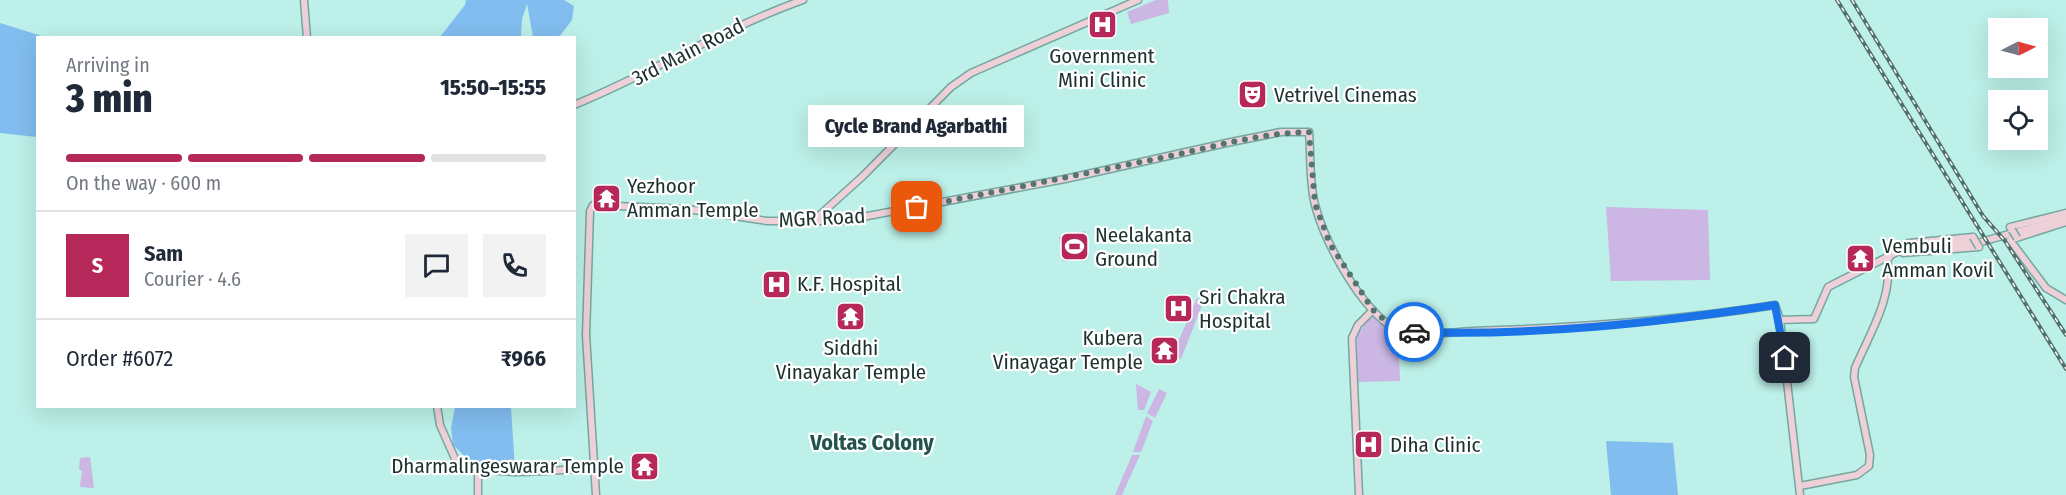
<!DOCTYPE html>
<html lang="en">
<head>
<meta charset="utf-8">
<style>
  :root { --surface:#fff; --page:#f2f2f3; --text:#1f2937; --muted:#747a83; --line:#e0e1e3; --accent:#b6275a }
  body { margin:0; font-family:"Fira Sans Condensed",sans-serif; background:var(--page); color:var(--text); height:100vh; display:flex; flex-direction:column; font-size:22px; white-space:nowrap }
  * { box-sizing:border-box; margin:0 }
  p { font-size:20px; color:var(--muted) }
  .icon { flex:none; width:33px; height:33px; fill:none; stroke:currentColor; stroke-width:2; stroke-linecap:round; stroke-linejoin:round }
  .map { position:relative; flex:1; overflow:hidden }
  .details { position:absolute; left:36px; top:36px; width:540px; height:372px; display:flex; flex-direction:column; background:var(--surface); border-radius:0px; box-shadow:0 6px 24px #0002 }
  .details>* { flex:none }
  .needle { width:39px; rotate:84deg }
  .controls { position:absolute; left:1988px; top:18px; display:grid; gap:12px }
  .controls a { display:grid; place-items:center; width:60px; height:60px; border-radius:0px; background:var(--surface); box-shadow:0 6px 24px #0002; font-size:30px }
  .pin { position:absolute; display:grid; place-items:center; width:51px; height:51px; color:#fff; margin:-26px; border-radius:12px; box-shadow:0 3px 9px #0006 }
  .courier { position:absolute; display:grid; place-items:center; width:60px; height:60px; margin:-30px; border:4px solid #1a73e8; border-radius:50%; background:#fff; color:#222; box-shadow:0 2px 8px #0007 }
  .bubble { position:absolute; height:42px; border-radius:0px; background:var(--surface); box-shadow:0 6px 24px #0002; font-size:20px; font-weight:800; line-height:42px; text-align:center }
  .headline em { font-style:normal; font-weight:800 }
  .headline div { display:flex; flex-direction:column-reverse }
  .headline { display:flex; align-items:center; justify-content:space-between; height:102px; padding:0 30px }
  h1 { font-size:39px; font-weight:800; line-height:45px }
  .bar { display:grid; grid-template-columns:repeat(4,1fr); gap:9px 6px; align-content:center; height:72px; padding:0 30px }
  .bar i { height:8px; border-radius:4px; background:var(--line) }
  .bar .on { background:var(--accent) }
  .bar p { grid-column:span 4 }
  .line { display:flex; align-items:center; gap:15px; padding:0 30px; border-top:2px solid var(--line) }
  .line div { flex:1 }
  .round { display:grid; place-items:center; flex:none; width:63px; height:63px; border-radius:0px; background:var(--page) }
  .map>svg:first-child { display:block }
  .green { fill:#cbb6e4 }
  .water { fill:#82bdef }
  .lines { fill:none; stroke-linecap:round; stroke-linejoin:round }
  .secondary-casing { stroke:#75a7a0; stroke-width:9 }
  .secondary { stroke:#eed0d8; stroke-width:6 }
  .rail-casing { stroke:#516f6b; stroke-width:4 }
  .rail { stroke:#fff; stroke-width:1.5; stroke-dasharray:4.5; stroke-linecap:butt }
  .secondary-bridge-casing { stroke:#75a7a0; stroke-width:9; stroke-linecap:butt }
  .secondary-bridge { stroke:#eed0d8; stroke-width:6 }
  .done { stroke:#557470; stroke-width:6; stroke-dasharray:0 10.8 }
  .route { stroke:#1a73e8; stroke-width:8 }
  .labels { text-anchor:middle; stroke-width:4.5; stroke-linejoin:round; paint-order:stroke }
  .street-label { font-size:21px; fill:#1d312f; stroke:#fff }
  .poi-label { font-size:21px; fill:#1d312f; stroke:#fff; text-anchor:start }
  .neighbourhood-label { font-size:22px; font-weight:bold; fill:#22534d; stroke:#fff }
</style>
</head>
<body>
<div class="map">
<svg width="2066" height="495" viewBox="0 0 2066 495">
  <rect width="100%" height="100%" fill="#bcf0e8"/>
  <g class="green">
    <polygon points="1156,0 1168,0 1169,13 1131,24 1127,12"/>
    <polygon points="999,113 1002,131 981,135 978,117"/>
    <polygon points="1606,207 1708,210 1710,280 1611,281"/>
    <polygon points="1085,231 1089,257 1063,261 1059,237"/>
    <polygon points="1197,298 1204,300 1181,359 1172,356"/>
    <polygon points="1373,312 1398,333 1400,381 1357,382 1357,336"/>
    <polygon points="1136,384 1151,392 1144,410 1138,410"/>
    <polygon points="1159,389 1167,393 1155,418 1147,413"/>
    <polygon points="1146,416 1153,421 1141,452 1133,452"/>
    <polygon points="1132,455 1140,455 1122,495 1115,495"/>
    <polygon points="90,457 94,488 80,487 82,471 79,469 80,458"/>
  </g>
  <g class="water">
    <polygon points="466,0 564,0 574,6 572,20 559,37 533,37 527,4 522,19 521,37 440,37 465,5"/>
    <polygon points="0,23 45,37 38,38 37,137 0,133"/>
    <polygon points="455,407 511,407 515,469 472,463 453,445 451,428"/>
    <polygon points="1606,441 1673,443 1678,495 1611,495"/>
  </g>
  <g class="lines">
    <defs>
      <g id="secondary">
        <polyline points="304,0 307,38"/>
        <path d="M 574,105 C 652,73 724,28 803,0"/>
        <polyline points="812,222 863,176 951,87 971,73 1138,0"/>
        <polyline points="2066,222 2010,240 2046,288 2066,300"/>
        <polyline points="2012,230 2010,227 2066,213"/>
        <polyline points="1903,253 1979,247"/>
        <polyline points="1889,258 1893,249 1909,243 1973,237"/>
        <polyline points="1780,320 1814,319 1828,287 1905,248 1981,242 2066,218"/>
        <path d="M 437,406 L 440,425 L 456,461 C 500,479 548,470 595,468"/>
        <polyline points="478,470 478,495"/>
        <path d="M 1800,486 L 1857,475 L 1869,466 L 1870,455 L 1854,377 L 1855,368 C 1869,335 1894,296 1887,259"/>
        <path d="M 596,495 L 586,335 L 590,211 L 593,205 L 687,209 L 767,221 L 841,221 L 1065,179 L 1231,142 L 1281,132 L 1309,132 C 1311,155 1309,182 1315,205 C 1325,243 1360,308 1395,329 C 1409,338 1454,332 1472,331 C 1574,328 1674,321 1775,305 L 1780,320 L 1800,495"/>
        <polyline points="1359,495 1352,338 1358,325 1373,310"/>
      </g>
    </defs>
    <use href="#secondary" class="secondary-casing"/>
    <use href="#secondary" class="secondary"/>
    <defs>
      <g id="rail">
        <polyline points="1837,0 2066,369"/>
        <polyline points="1852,0 1983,216 2005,241 2066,335"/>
      </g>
    </defs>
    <use href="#rail" class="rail-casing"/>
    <use href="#rail" class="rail"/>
    <defs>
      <g id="secondary-bridge">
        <polyline points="2012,230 2017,238"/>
        <polyline points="1973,237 1979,247"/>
      </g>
    </defs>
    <use href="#secondary-bridge" class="secondary-bridge-casing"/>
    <use href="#secondary-bridge" class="secondary-bridge"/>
  </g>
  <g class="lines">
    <path class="done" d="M 917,207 C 997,192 1076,175 1156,159 C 1207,149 1256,133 1309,132 L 1315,204 L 1330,244 L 1373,310 L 1396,330 L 1414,332"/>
    <path class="route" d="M 1414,332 C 1535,336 1656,323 1775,305 L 1785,358"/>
  </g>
  <defs>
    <symbol id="hospital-square" viewBox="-11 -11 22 22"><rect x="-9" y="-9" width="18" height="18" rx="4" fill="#b6275a" stroke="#fff"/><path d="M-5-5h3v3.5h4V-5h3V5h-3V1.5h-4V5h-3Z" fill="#fff"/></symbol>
    <symbol id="theatre-square" viewBox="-11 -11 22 22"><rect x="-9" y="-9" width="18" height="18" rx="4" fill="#b6275a" stroke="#fff"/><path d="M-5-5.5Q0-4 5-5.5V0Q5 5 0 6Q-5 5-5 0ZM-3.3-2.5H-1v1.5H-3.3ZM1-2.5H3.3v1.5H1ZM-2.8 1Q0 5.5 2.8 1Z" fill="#fff"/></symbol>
    <symbol id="temple-square" viewBox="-11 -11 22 22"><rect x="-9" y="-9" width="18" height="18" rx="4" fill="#b6275a" stroke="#fff"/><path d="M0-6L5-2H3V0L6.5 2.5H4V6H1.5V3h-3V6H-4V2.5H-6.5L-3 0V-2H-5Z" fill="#fff"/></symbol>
    <symbol id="stadium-square" viewBox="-11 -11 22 22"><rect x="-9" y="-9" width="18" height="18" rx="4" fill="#b6275a" stroke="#fff"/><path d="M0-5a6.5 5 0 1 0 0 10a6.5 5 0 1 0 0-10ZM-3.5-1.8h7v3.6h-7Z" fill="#fff"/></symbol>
  </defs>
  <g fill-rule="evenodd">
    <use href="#hospital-square" x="1086" y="8" width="33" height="33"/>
    <use href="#theatre-square" x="1236" y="78" width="33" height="33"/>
    <use href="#temple-square" x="590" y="182" width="33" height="33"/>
    <use href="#stadium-square" x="1058" y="230" width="33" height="33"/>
    <use href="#temple-square" x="1844" y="242" width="33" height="33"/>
    <use href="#hospital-square" x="760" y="268" width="33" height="33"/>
    <use href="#hospital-square" x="1162" y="292" width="33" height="33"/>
    <use href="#temple-square" x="834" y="300" width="33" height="33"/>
    <use href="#temple-square" x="1148" y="334" width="33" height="33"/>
    <use href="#hospital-square" x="1352" y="428" width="33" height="33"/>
    <use href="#temple-square" x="628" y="450" width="33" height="33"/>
  </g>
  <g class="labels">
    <g class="street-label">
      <text transform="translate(688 52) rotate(-27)" y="7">3rd Main Road</text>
      <text transform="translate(822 218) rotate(-3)" y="7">MGR Road</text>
    </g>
    <g class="poi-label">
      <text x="1102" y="63" text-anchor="middle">Government<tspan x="1102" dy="24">Mini Clinic</tspan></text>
      <text x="1274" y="102">Vetrivel Cinemas</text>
      <text x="627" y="193">Yezhoor<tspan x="627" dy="24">Amman Temple</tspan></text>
      <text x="1095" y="242">Neelakanta<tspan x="1095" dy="24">Ground</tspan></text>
      <text x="1882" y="253">Vembuli<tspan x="1882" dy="24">Amman Kovil</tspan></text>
      <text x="797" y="291">K.F. Hospital</text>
      <text x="1199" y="304">Sri Chakra<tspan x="1199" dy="24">Hospital</tspan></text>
      <text x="1143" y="345" text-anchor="end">Kubera<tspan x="1143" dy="24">Vinayagar Temple</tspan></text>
      <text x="851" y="355" text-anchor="middle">Siddhi<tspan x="851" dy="24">Vinayakar Temple</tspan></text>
      <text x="1390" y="452">Diha Clinic</text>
      <text x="624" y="473" text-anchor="end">Dharmalingeswarar Temple</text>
    </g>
    <g class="neighbourhood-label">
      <text x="872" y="450">Voltas Colony</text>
    </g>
  </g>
</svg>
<div class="controls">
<a><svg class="needle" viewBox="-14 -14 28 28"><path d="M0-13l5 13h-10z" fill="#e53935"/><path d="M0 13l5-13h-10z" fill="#747a83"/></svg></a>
<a><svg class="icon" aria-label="locate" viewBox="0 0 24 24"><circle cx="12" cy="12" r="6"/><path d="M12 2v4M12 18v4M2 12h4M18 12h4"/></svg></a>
</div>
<div class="pin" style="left:917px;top:207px;background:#ea580c"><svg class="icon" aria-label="bag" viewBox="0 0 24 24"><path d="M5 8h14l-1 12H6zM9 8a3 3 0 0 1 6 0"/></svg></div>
<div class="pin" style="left:1785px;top:358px;background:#1f2937"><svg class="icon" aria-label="home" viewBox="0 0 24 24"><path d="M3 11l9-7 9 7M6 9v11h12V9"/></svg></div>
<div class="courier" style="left:1414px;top:332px"><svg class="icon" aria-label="car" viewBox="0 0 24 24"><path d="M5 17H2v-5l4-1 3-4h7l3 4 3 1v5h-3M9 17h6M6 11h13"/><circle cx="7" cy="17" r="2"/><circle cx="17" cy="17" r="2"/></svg></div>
<div class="bubble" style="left:808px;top:105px;width:216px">Cycle Brand Agarbathi</div>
<section class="details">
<div class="headline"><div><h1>3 min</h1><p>Arriving in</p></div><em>15:50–15:55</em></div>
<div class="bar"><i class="on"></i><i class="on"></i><i class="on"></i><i></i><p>On the way · 600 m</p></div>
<div class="line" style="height:108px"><b class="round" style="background:var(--accent);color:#fff">S</b><div><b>Sam</b><p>Courier · 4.6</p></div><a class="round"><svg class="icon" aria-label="chat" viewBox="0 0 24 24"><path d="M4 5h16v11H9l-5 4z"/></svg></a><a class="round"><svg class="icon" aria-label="phone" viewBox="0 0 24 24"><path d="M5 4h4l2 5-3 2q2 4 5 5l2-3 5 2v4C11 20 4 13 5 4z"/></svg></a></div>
<div class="line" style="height:78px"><div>Order #6072</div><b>₹966</b></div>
</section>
</div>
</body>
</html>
